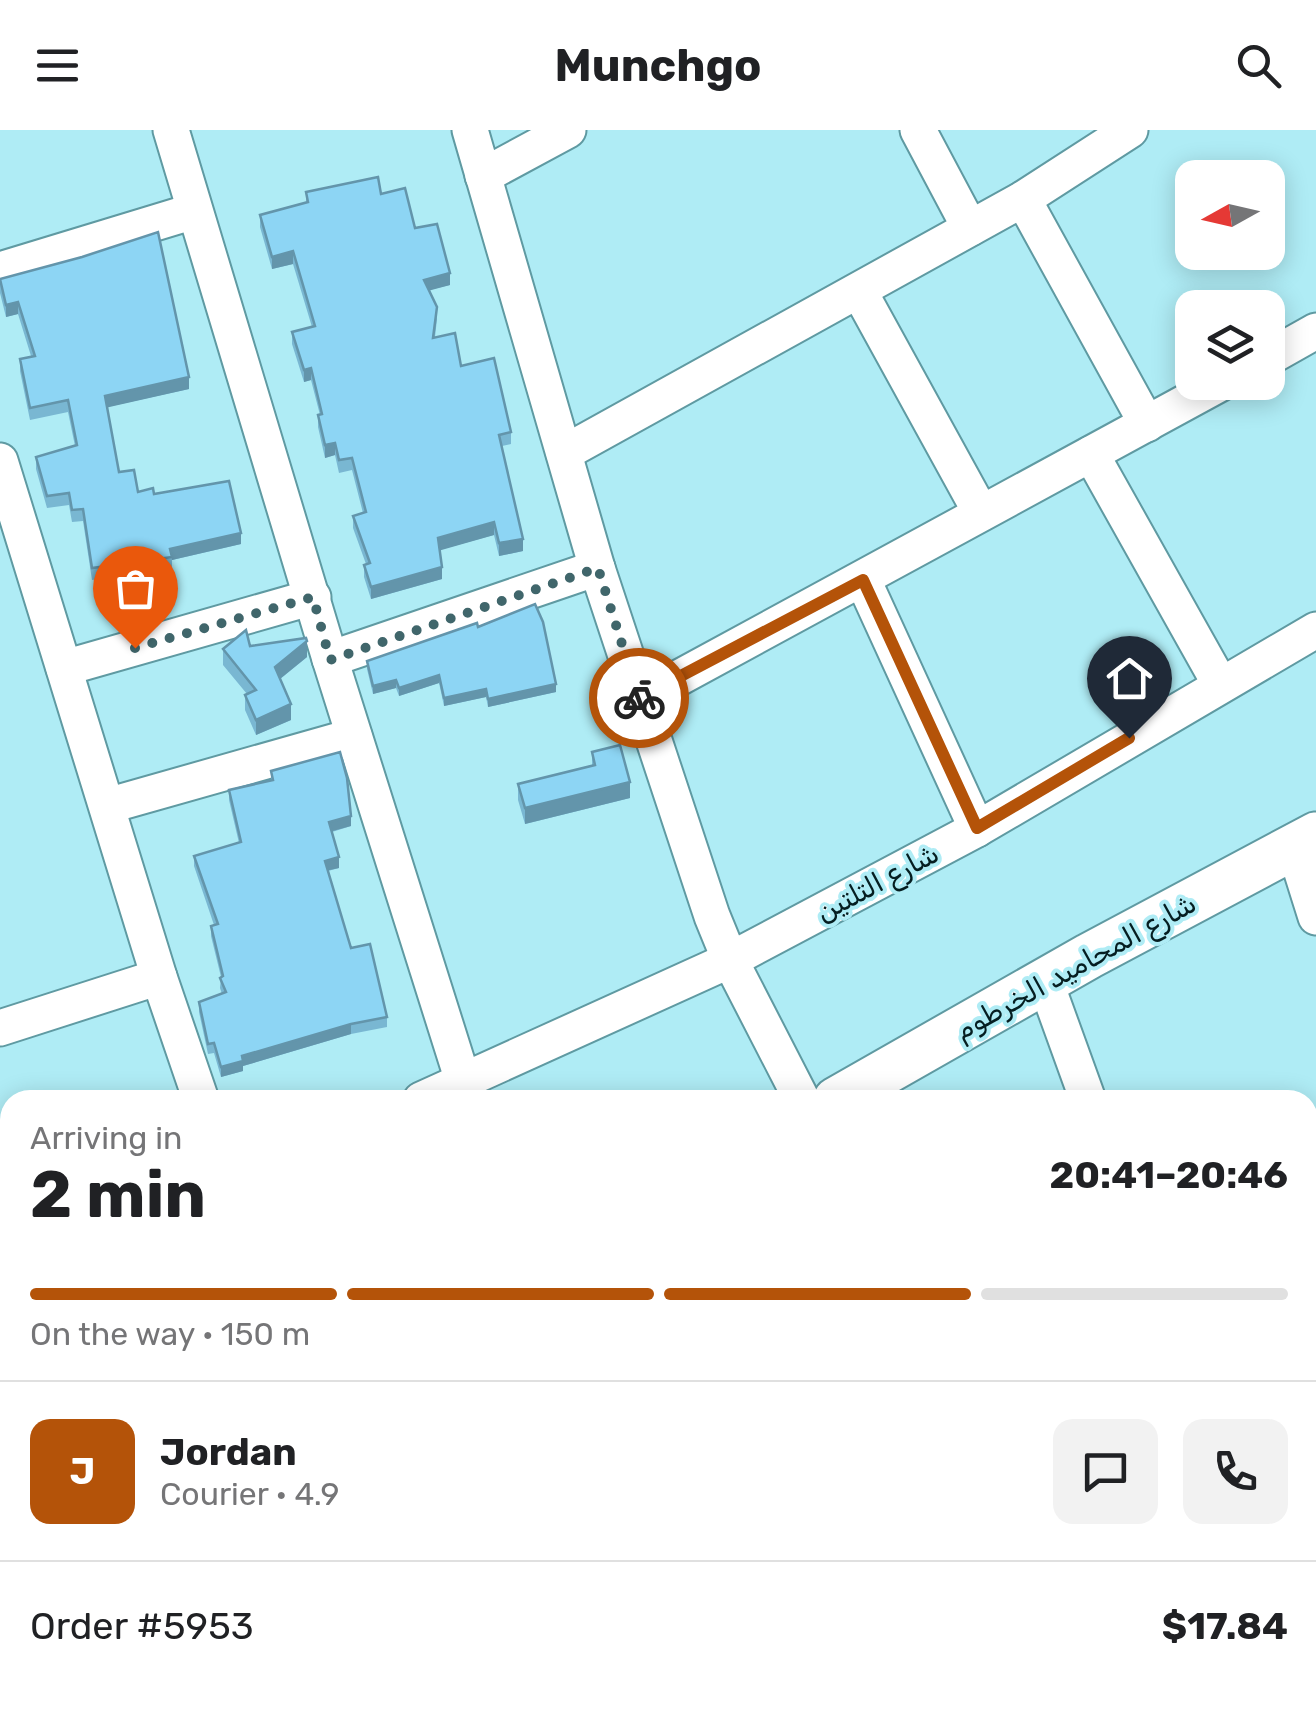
<!DOCTYPE html>
<html lang="en">
<head>
<meta charset="utf-8">
<style>
  :root { --surface:#fff; --page:#f2f2f2; --text:#202124; --muted:#757577; --line:#e0e0e0; --accent:#b45309 }
  body { margin:0; font-family:Rubik,Vazirmatn,sans-serif; background:var(--page); color:var(--text); height:100vh; display:flex; flex-direction:column; font-size:38px; white-space:nowrap }
  * { box-sizing:border-box; margin:0 }
  p { font-size:32px; color:var(--muted) }
  .icon { flex:none; width:55px; height:55px; fill:none; stroke:currentColor; stroke-width:2; stroke-linecap:round; stroke-linejoin:round }
  .map { position:relative; flex:1; overflow:hidden }
  .details { position:absolute; left:0px; top:960px; width:1318px; height:622px; display:flex; flex-direction:column; background:var(--surface); border-radius:30px 30px 0 0; box-shadow:0 5px 25px #0003 }
  .details>* { flex:none }
  .needle { width:65px; rotate:262deg }
  .tools { position:absolute; left:1175px; top:30px; display:grid; gap:20px }
  .tools a { display:grid; place-items:center; width:110px; height:110px; border-radius:20px; background:var(--surface); box-shadow:0 5px 25px #0003; font-size:50px }
  .pin { position:absolute; display:grid; place-items:center; width:85px; height:85px; color:#fff; margin:-102px -42px; border-radius:50% 50% 50% 0; rotate:-45deg; box-shadow:0 0 10px #0007 }
  .pin .icon { rotate:45deg }
  .courier { position:absolute; display:grid; place-items:center; width:100px; height:100px; margin:-50px; border:8px solid #b45309; border-radius:50%; background:#fff; color:#222; box-shadow:0 2px 12px #0007 }
  .head em { font-style:normal; font-weight:700 }
  .head div { display:flex; flex-direction:column-reverse }
  .head { display:flex; align-items:center; justify-content:space-between; height:170px; padding:0 30px }
  h1 { font-size:65px; font-weight:700; line-height:75px }
  .bar { display:grid; grid-template-columns:repeat(4,1fr); gap:15px 10px; align-content:center; height:120px; padding:0 30px }
  .bar i { height:12px; border-radius:8px; background:var(--line) }
  .bar .current { background:var(--accent) }
  .bar p { grid-column:span 4 }
  .line { display:flex; align-items:center; gap:25px; padding:0 30px; border-top:2px solid var(--line) }
  .line div { flex:1 }
  .round { display:grid; place-items:center; flex:none; width:105px; height:105px; border-radius:20px; background:var(--page) }
  header { display:flex; justify-content:space-between; align-items:center; height:130px; padding:0 30px; background:var(--surface); font-size:45px; font-weight:700 }
  .map>svg:first-child { display:block }
  .lines { fill:none; stroke-linecap:round; stroke-linejoin:round }
  .minor-casing { stroke:#5f9aa2; stroke-width:39 }
  .tertiary-casing { stroke:#5f9aa2; stroke-width:49 }
  .minor { stroke:#fff; stroke-width:35 }
  .tertiary { stroke:#fff; stroke-width:45 }
  .wall { fill:#79b7d2 }
  .shaded-wall { fill:#6395ab }
  .building { fill:#8dd5f4; stroke:#6395ab; stroke-width:2.5 }
  .done { stroke:#40666b; stroke-width:10; stroke-dasharray:0 18 }
  .route { stroke:#b45309; stroke-width:12 }
  .labels { text-anchor:middle; stroke-width:8; stroke-linejoin:round; paint-order:stroke }
  .street-label { font-size:28px; fill:#051e21; stroke:#afecf5 }
</style>
</head>
<body>
<header><svg class="icon" aria-label="menu" viewBox="0 0 24 24"><path d="M4 6h16M4 12h16M4 18h16"/></svg>Munchgo<svg class="icon" aria-label="search" viewBox="0 0 24 24"><circle cx="10" cy="10" r="6"/><path d="M15 15l6 6"/></svg></header>
<div class="map">
<svg width="1316" height="1582" viewBox="0 0 1316 1582">
  <rect width="100%" height="100%" fill="#afecf5"/>
  <g class="lines">
    <defs>
      <g id="minor">
        <polyline points="171,0 330,529 469,970"/>
        <polyline points="470,0 597,438 712,786 730,830 802,970"/>
        <polyline points="918,0 970,98"/>
        <polyline points="483,46 568,0"/>
        <polyline points="1023,69 1147,294"/>
        <polyline points="0,140 194,81"/>
        <polyline points="859,161 981,383"/>
        <polyline points="1268,228 1316,201"/>
        <polyline points="564,323 1023,69 1130,0"/>
        <polyline points="1091,324 1220,554"/>
        <polyline points="0,331 159,847 201,970"/>
        <polyline points="863,450 977,699"/>
        <polyline points="330,529 597,438"/>
        <polyline points="64,538 313,467"/>
        <polyline points="640,569 1223,252"/>
        <polyline points="107,676 354,606"/>
        <polyline points="1294,717 1316,787"/>
        <polyline points="1045,851 1088,970"/>
        <polyline points="0,898 159,847"/>
        <polyline points="421,970 730,830 977,699 1316,500"/>
        <polyline points="0,1165 10,1160"/>
        <polyline points="0,1239 10,1271"/>
        <polyline points="1308,1512 1316,1509"/>
        <polyline points="120,1572 124,1582"/>
        <polyline points="387,1572 391,1582"/>
        <polyline points="611,1572 615,1582"/>
        <polyline points="847,1572 850,1582"/>
        <polyline points="1067,1572 1071,1582"/>
        <polyline points="1292,1572 1295,1582"/>
        <polyline points="1095,1582 1123,1572"/>
      </g>
      <g id="tertiary">
        <polyline points="836,970 1089,826 1316,705"/>
        <polyline points="0,1421 10,1415"/>
      </g>
    </defs>
    <use href="#minor" class="minor-casing"/>
    <use href="#tertiary" class="tertiary-casing"/>
    <use href="#minor" class="minor"/>
    <use href="#tertiary" class="tertiary"/>
  </g>
  <g class="wall">
    <polygon points="306,62 381,64 415,98 450,155 429,160 437,189 435,207 461,236 511,302 511,314 502,316 523,421 499,426 494,405 439,420 442,449 371,469 364,447 364,435 366,434 353,398 353,386 363,383 352,340 339,343 335,325 325,328 318,297 318,285 320,285 311,250 304,252 292,214 292,202 312,197 293,134 272,139 260,97 260,85 306,73"/>
    <polygon points="0,149 189,259 107,277 119,342 138,362 154,364 241,414 172,430 172,439 92,450 83,391 72,392 69,375 47,378 36,339 36,327 75,316 68,282 30,290 20,241 20,229 31,226 18,184 6,187 0,163"/>
    <polygon points="250,516 307,527 280,549 291,590 256,605 245,580 245,565 247,564 223,535 223,519"/>
    <polygon points="367,531 556,562 488,577 486,567 444,576 439,553 399,566 396,558 373,564 367,539"/>
    <polygon points="592,622 630,668 525,694 518,670 518,654 592,635"/>
    <polygon points="271,641 351,696 332,702 339,738 328,741 351,818 387,887 387,897 351,904 243,936 243,941 221,947 214,923 208,924 199,882 199,872 222,864 220,858 221,847 211,806 211,796 214,795 194,736 194,726 239,713 229,670 229,660 271,650"/>
  </g>
  <g class="shaded-wall">
    <polygon points="293,121 293,134 272,139 272,127"/>
    <polygon points="450,143 450,155 424,162 424,150"/>
    <polygon points="18,172 18,184 6,187 6,175"/>
    <polygon points="311,238 311,250 304,252 304,240"/>
    <polygon points="189,247 189,259 105,278 105,266"/>
    <polygon points="335,313 335,325 325,328 325,315"/>
    <polygon points="494,392 494,405 438,421 438,408"/>
    <polygon points="241,403 241,414 172,430 170,419"/>
    <polygon points="523,409 523,421 499,426 499,413"/>
    <polygon points="442,437 442,449 371,469 371,457"/>
    <polygon points="307,511 307,527 275,553 275,537"/>
    <polygon points="439,545 439,553 399,566 399,558"/>
    <polygon points="396,550 396,558 373,564 373,556"/>
    <polygon points="556,554 556,562 488,577 488,569"/>
    <polygon points="486,559 486,567 444,576 444,568"/>
    <polygon points="291,574 291,590 256,605 256,590"/>
    <polygon points="630,652 630,668 525,694 525,678"/>
    <polygon points="351,686 351,696 329,702 329,692"/>
    <polygon points="339,727 339,738 325,741 325,731"/>
    <polygon points="351,894 351,904 243,936 243,941 221,947 221,937 242,926"/>
  </g>
  <g class="building">
    <polygon points="378,47 381,64 405,58 415,98 437,94 450,143 424,150 437,177 433,208 455,203 461,236 494,228 511,302 499,305 523,409 499,413 494,392 438,408 442,437 371,457 364,435 370,433 353,386 366,382 352,328 339,330 335,313 325,315 318,285 322,284 311,238 304,240 292,202 315,196 293,121 272,127 260,85 308,72 306,62"/>
    <polygon points="158,102 189,247 105,266 119,342 134,340 138,362 153,358 154,364 229,351 241,403 170,419 172,427 92,438 83,379 72,380 69,363 47,366 36,327 77,315 68,270 30,278 20,229 35,226 18,172 6,175 0,149 82,127"/>
    <polygon points="535,474 543,492 556,554 488,569 486,559 444,568 439,545 399,558 396,550 373,556 367,531 477,493 478,497"/>
    <polygon points="246,500 250,516 306,508 307,511 275,537 291,574 256,590 245,565 256,560 223,519"/>
    <polygon points="620,615 630,652 525,678 518,654 595,635 592,622"/>
    <polygon points="340,622 347,648 351,686 329,692 339,727 325,731 351,818 370,814 387,887 351,894 242,926 243,931 221,937 214,913 208,914 199,872 226,862 220,848 223,846 211,796 218,794 194,726 241,712 229,660 273,650 271,641"/>
  </g>
  <g class="lines">
    <polyline class="done" points="135,518 313,467 330,530 598,438 639,568"/>
    <polyline class="route" points="639,568 863,450 977,698 1129,608"/>
  </g>
  <g class="labels">
    <g class="street-label">
      <text transform="translate(877 752) rotate(-28)" y="10">شارع التلتين</text>
      <text transform="translate(1075 836) rotate(-29)" y="10">شارع المحاميد الخرطوم</text>
    </g>
  </g>
</svg>
<div class="tools">
<a><svg class="needle" viewBox="-14 -14 28 28"><path d="M0-13l5 13h-10z" fill="#e53935"/><path d="M0 13l5-13h-10z" fill="#757577"/></svg></a>
<a><svg class="icon" aria-label="layers" viewBox="0 0 24 24"><path d="M12 4l9 5-9 5-9-5zM3 14l9 5 9-5"/></svg></a>
</div>
<div class="pin" style="left:135px;top:518px;background:#ea580c"><svg class="icon" aria-label="bag" viewBox="0 0 24 24"><path d="M5 8h14l-1 12H6zM9 8a3 3 0 0 1 6 0"/></svg></div>
<div class="pin" style="left:1129px;top:608px;background:#1f2937"><svg class="icon" aria-label="home" viewBox="0 0 24 24"><path d="M3 11l9-7 9 7M6 9v11h12V9"/></svg></div>
<div class="courier" style="left:639px;top:568px"><svg class="icon" aria-label="bike" viewBox="0 0 24 24"><circle cx="6" cy="16" r="4"/><circle cx="18" cy="16" r="4"/><path d="M6 16l4-8h5l3 8M10 8l3 8H6M13 5h3"/></svg></div>
<section class="details">
<div class="head"><div><h1>2 min</h1><p>Arriving in</p></div><em>20:41–20:46</em></div>
<div class="bar"><i class="current"></i><i class="current"></i><i class="current"></i><i></i><p>On the way · 150 m</p></div>
<div class="line" style="height:180px"><b class="round" style="background:var(--accent);color:#fff">J</b><div><b>Jordan</b><p>Courier · 4.9</p></div><a class="round"><svg class="icon" aria-label="chat" viewBox="0 0 24 24"><path d="M4 5h16v11H9l-5 4z"/></svg></a><a class="round"><svg class="icon" aria-label="phone" viewBox="0 0 24 24"><path d="M5 4h4l2 5-3 2q2 4 5 5l2-3 5 2v4C11 20 4 13 5 4z"/></svg></a></div>
<div class="line" style="height:130px"><div>Order #5953</div><b>$17.84</b></div>
</section>
</div>
</body>
</html>
